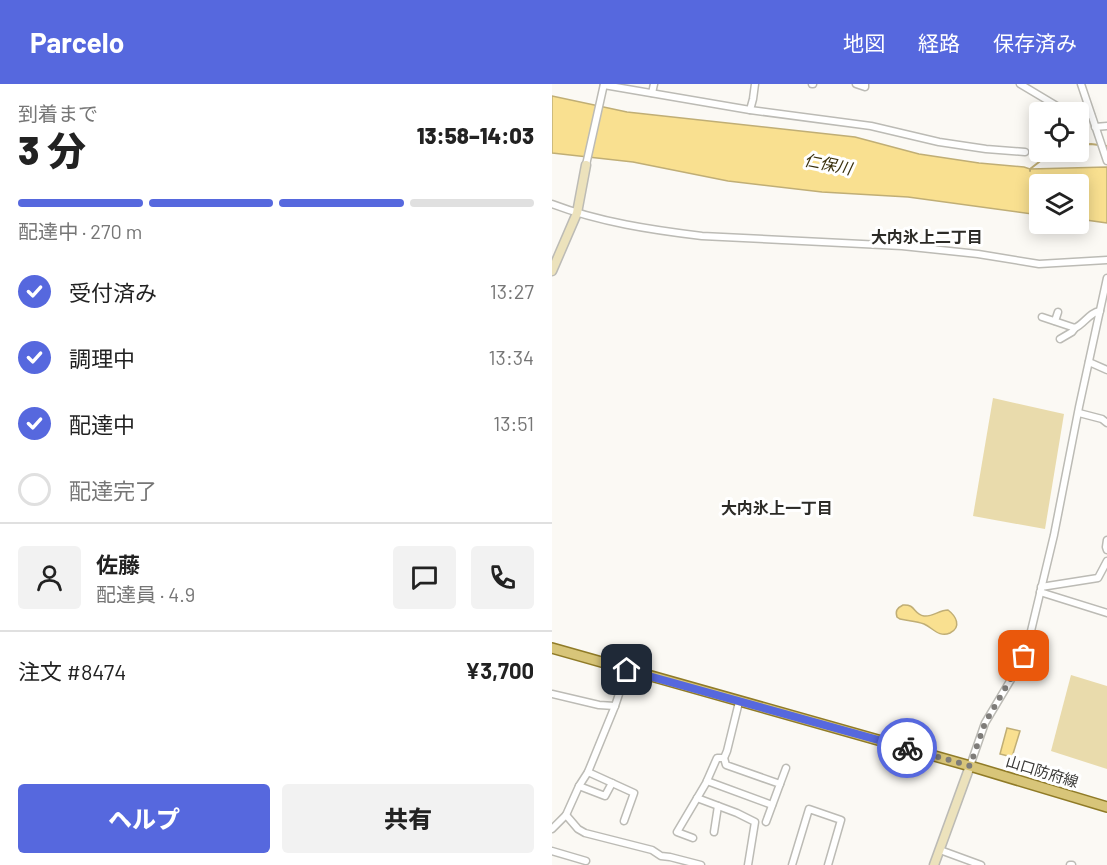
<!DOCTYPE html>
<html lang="ja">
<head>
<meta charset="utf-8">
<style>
  :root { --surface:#fff; --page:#f2f2f2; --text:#222; --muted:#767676; --line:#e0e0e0; --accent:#5668de }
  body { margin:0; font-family:Barlow,"Noto Sans JP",sans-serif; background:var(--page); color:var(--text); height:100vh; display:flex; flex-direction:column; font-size:22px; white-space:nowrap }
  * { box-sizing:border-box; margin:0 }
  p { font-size:20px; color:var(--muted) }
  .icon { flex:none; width:33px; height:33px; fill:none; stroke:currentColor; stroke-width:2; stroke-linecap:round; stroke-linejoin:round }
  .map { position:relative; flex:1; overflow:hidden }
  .panel { display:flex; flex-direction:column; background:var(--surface); width:552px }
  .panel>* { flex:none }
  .controls { position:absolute; left:477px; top:18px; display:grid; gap:12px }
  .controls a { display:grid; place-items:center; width:60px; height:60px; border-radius:6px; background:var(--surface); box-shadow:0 3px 15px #0003; font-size:30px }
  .pin { position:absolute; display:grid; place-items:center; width:51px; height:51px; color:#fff; margin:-26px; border-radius:12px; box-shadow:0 3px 9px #0006 }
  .courier { position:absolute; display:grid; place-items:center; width:60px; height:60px; margin:-30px; border:4px solid #5668de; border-radius:50%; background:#fff; color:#222; box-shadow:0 2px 8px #0007 }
  .overview em { font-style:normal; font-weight:800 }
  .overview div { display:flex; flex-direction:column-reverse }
  .overview { display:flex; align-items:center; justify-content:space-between; height:102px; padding:0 18px }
  h1 { font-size:39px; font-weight:800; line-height:45px }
  .bar { display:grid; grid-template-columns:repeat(4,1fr); gap:9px 6px; align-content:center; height:72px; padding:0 18px }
  .bar i { height:8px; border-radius:4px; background:var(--line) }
  .bar .on { background:var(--accent) }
  .bar p { grid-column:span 4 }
  .line { display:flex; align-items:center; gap:15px; padding:0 18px; border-top:2px solid var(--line) }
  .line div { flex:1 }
  .round { display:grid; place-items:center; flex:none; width:63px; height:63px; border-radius:6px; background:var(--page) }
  ol { padding:0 18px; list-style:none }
  li { display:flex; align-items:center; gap:18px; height:66px }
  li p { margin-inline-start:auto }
  li .icon { padding:6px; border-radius:50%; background:var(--accent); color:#fff; stroke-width:4 }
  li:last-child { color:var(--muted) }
  li i { width:33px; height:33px; border:3px solid var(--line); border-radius:50% }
  .action { display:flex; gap:12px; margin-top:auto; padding:12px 18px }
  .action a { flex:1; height:69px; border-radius:6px; background:var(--accent); color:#fff; font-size:24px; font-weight:800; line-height:69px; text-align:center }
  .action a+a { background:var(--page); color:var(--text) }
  header { display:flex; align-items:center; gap:36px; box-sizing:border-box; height:84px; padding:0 30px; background:var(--accent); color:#fff }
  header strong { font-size:28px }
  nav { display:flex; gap:33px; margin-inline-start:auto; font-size:21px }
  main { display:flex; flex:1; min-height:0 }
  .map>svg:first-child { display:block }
  .green { fill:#e9dbac }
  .water { fill:#f9e090; stroke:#c0ae75; stroke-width:1.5 }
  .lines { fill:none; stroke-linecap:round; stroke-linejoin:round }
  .stream { stroke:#c0ae75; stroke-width:2 }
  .street-casing { stroke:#bcbbb5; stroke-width:9 }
  .secondary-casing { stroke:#bcbbb5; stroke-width:11 }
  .primary-casing { stroke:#907b27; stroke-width:12 }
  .street { stroke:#fff; stroke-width:6 }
  .secondary { stroke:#ece2bc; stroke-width:8 }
  .primary { stroke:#d8c579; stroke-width:9 }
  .done { stroke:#7e7c79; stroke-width:6; stroke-dasharray:0 10.8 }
  .route { stroke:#5668de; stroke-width:8 }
  .labels { text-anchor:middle; stroke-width:6; stroke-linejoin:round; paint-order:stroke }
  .street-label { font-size:15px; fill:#3a3937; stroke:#fff }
  .water-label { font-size:16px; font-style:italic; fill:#392f0b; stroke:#fff }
  .neighbourhood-label { font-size:16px; font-weight:bold; fill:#2c2b27; stroke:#fff }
</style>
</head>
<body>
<header>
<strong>Parcelo</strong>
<nav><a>地図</a><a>経路</a><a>保存済み</a></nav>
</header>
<main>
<section class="panel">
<div class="overview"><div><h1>3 分</h1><p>到着まで</p></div><em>13:58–14:03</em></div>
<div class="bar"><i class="on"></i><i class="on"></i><i class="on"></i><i></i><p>配達中 · 270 m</p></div>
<ol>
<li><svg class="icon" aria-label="check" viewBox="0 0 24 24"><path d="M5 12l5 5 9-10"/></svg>受付済み<p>13:27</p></li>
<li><svg class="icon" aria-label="check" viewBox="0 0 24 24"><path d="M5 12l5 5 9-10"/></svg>調理中<p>13:34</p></li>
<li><svg class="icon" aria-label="check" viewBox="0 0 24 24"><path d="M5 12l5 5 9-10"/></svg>配達中<p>13:51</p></li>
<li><i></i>配達完了</li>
</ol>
<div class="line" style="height:108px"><a class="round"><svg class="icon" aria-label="person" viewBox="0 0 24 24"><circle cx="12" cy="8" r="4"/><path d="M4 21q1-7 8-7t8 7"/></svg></a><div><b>佐藤</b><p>配達員 · 4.9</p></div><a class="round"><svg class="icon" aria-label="chat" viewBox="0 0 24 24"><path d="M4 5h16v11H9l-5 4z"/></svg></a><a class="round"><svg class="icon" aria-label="phone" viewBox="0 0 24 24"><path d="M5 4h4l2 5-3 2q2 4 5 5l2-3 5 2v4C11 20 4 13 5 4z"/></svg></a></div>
<div class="line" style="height:78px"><div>注文 #8474</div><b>¥3,700</b></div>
<div class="action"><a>ヘルプ</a><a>共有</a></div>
</section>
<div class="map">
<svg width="555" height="781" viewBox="0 0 555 781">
  <rect width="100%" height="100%" fill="#fbf9f4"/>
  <g class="green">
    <polygon points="441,314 512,330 493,445 421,432"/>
    <polygon points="519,591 555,602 555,685 499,667"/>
  </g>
  <g class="water">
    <polygon points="0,12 75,28 303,53 367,70 427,79 472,83 478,85 555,83 555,139 527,135 526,100 488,100 487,131 356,113 270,108 176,97 81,78 0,69"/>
    <path d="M 351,521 C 364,520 361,530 372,532 C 381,533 387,526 396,526 C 404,532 410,543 398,549 C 387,554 381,544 372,540 C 364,537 356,537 348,535 L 345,533 C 343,527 345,524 351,521 Z"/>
    <polygon points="455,644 468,647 460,673 448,670"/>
  </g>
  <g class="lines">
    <g class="stream">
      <polyline points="526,61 539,60 555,62"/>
      <polyline points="478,87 478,85 500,68"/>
    </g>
    <defs>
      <g id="street">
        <polyline points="260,0 261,0"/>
        <polyline points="304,0 313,3 313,0"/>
        <polyline points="468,0 515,28"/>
        <polyline points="529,0 555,77"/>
        <polyline points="52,1 198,26 319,42 387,58 434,65 473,68"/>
        <polyline points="100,9 102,0"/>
        <polyline points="198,26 201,15 203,0"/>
        <polyline points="526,31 539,31"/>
        <polyline points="543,43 555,42"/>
        <polyline points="34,81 52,0"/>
        <path d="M 0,120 C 47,138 100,146 150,152 L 350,162 L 426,170 L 487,180 L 555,176"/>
        <path d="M 490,233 L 523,244 C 532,240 538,228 548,227"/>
        <polyline points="503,237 506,228"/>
        <polyline points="508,255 520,248 523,244"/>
        <polyline points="537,278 555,286"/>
        <polyline points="527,329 550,335 555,339"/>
        <polyline points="555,456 554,463 555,466"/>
        <polyline points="489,503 546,494 555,477"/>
        <polyline points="488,508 555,529"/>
        <polyline points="0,610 47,621 63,622"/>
        <polyline points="172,674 174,681 228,700 214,738"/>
        <polyline points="418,682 433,639 473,572 502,451 527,323 555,194"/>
        <polyline points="36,688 82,709 72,737"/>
        <polyline points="155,697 220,721"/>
        <polyline points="228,700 234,684"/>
        <polyline points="27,702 53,712 60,699"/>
        <polyline points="145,714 185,729 203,738 196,781"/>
        <polyline points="14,731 26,745 33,749 100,766 109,772 118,773 149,781"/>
        <polyline points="0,745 14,731 27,702 36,688 63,622 75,586"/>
        <polyline points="162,748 166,722"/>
        <polyline points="141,754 125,748 154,699 165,674 172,674 175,667 187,618"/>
        <polyline points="388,766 429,781"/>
        <polyline points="0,767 34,777"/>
        <polyline points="240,781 257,725 289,736 276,781"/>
        <polyline points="518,781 520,781"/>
      </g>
      <g id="secondary">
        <polyline points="0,187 25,129 34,81"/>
        <polyline points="382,781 418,682"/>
      </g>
      <polyline id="primary" points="0,564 418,682 555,723"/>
    </defs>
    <use href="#street" class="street-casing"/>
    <use href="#secondary" class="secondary-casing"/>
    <use href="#primary" class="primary-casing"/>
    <use href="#street" class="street"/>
    <use href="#secondary" class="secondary"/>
    <use href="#primary" class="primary"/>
  </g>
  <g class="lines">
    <polyline class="done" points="355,664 418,682 433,639 472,572"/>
    <polyline class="route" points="75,586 355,664"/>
  </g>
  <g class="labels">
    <g class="street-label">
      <text transform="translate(490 688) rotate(17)" y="5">山口防府線</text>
    </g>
    <g class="water-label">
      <text transform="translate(276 80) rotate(11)" y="6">仁保川</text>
    </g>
    <g class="neighbourhood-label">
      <text x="375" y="159">大内氷上二丁目</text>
      <text x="225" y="430">大内氷上一丁目</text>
    </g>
  </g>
</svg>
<div class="controls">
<a><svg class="icon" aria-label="locate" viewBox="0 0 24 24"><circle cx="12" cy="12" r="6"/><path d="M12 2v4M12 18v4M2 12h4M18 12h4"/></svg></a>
<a><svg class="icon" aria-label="layers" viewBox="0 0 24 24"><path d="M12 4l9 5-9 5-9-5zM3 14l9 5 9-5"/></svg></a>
</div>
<div class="pin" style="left:472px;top:572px;background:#ea580c"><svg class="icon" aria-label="bag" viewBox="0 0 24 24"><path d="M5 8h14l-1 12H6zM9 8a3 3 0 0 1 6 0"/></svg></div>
<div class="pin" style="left:75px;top:586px;background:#1f2937"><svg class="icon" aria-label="home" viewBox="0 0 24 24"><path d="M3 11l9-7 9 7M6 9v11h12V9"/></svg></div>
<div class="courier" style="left:355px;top:664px"><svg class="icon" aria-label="bike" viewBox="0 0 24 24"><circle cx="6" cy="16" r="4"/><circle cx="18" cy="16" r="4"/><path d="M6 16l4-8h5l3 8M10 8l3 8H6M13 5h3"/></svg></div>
</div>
</main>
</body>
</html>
